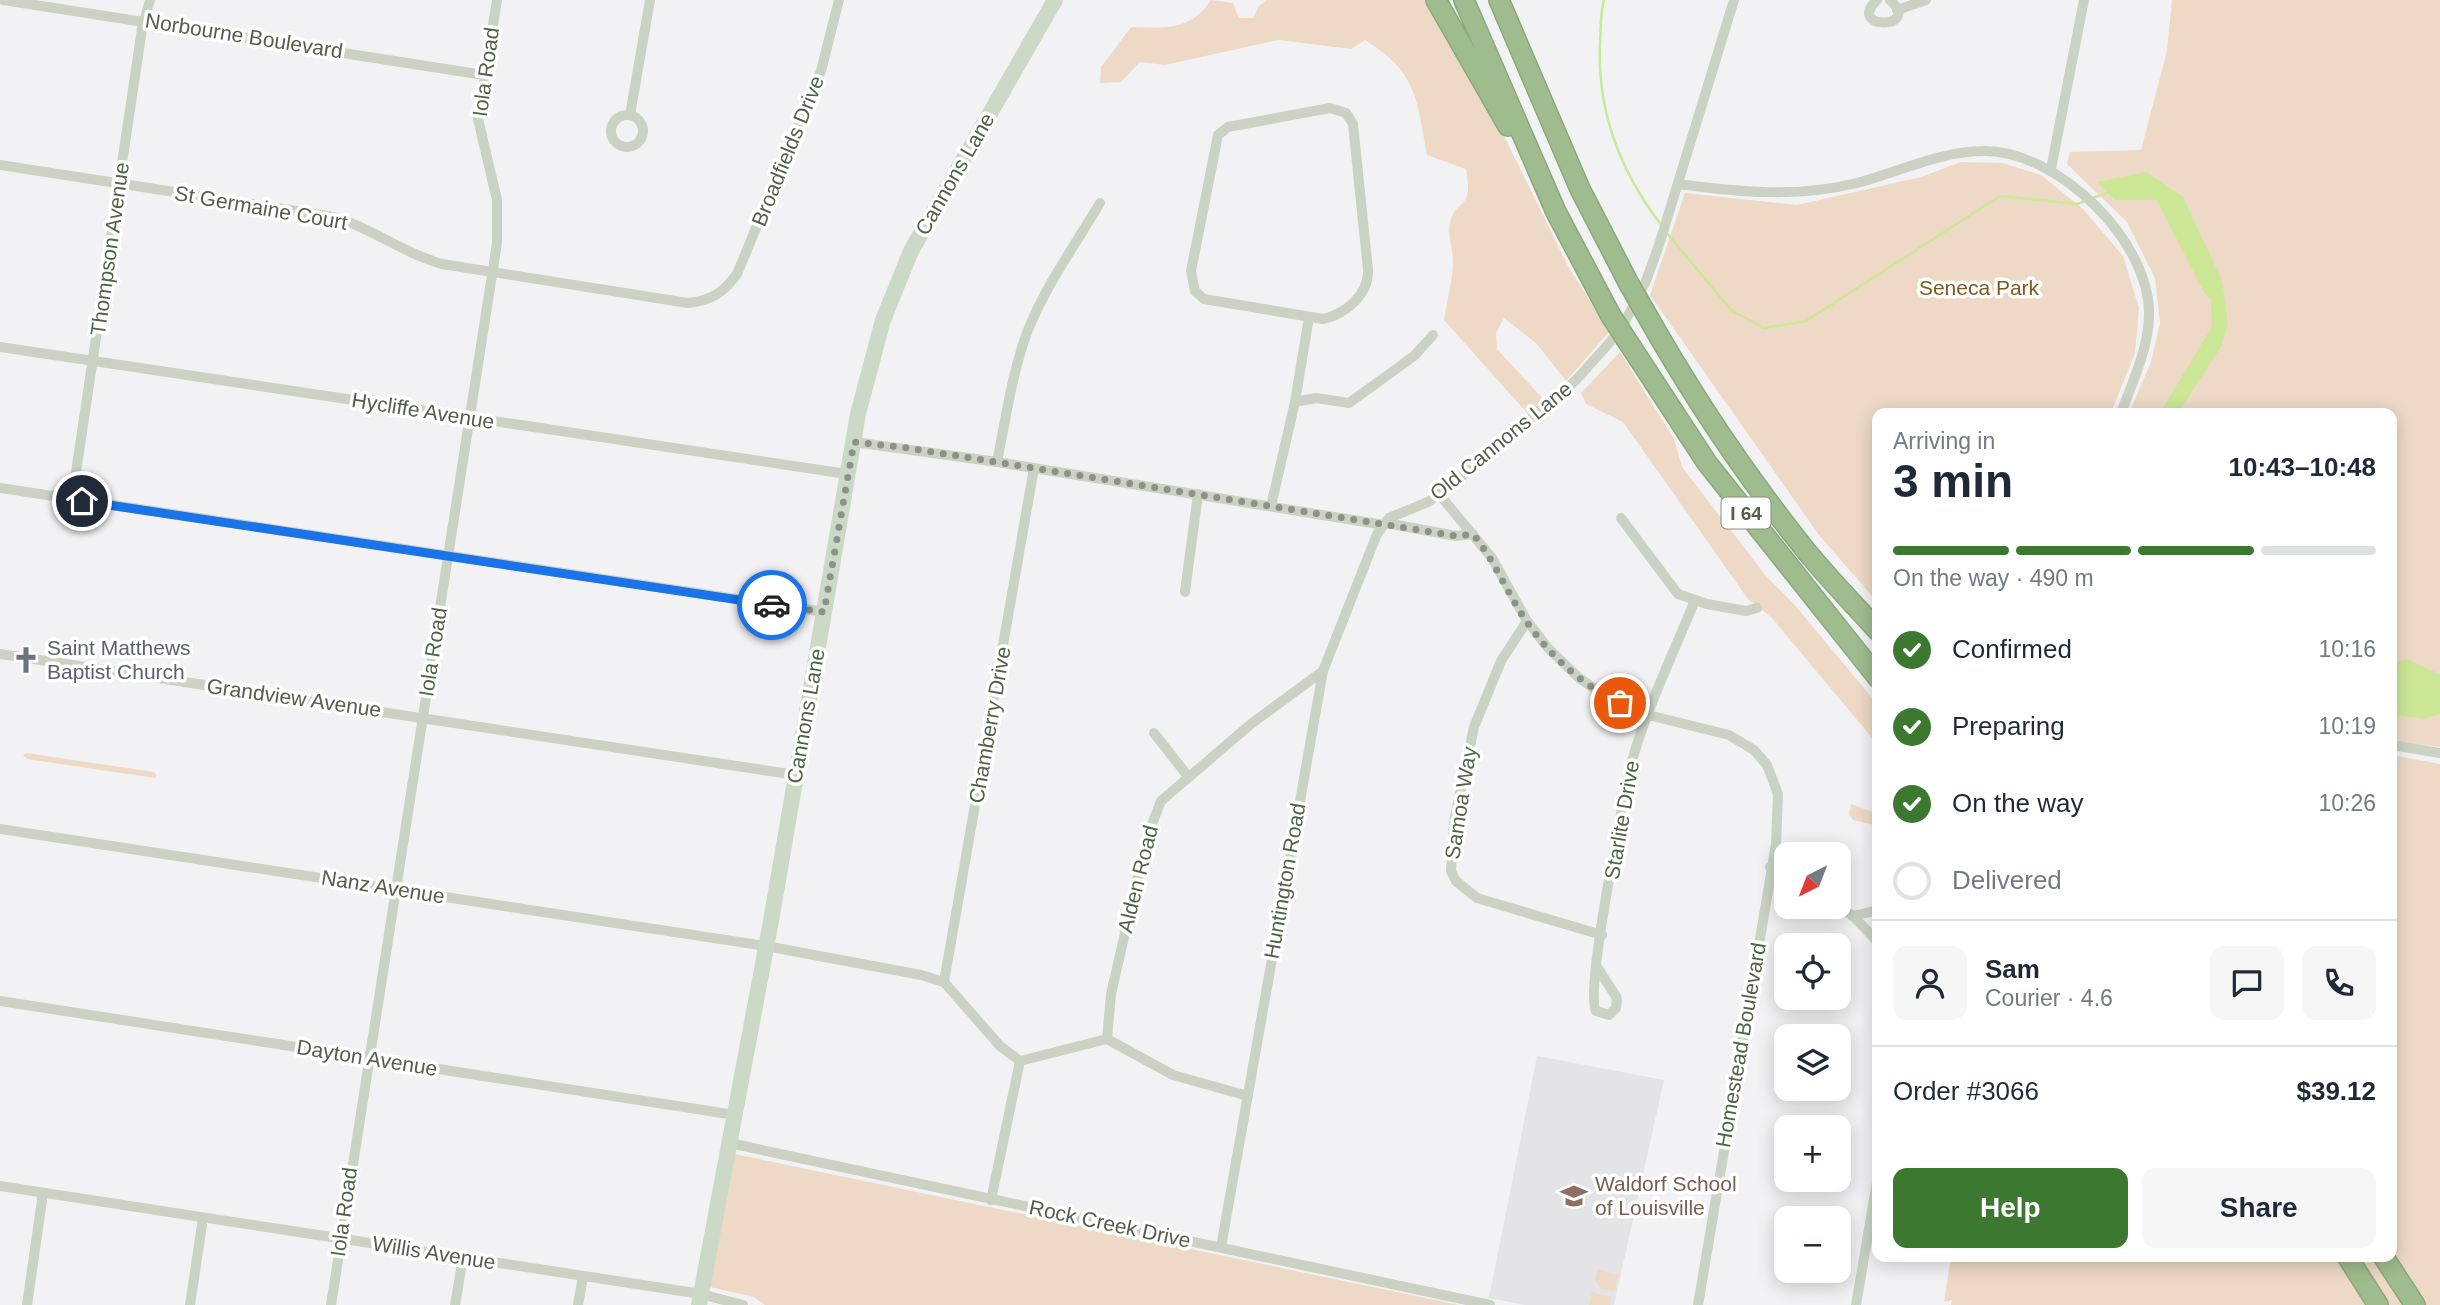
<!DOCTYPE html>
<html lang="en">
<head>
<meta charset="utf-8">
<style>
  :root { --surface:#fff; --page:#f6f6f7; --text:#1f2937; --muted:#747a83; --line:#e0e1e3; --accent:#3c7830 }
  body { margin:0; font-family:Arial,sans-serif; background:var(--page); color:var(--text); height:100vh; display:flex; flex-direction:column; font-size:26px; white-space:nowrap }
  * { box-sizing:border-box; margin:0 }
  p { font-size:23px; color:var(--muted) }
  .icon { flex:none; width:38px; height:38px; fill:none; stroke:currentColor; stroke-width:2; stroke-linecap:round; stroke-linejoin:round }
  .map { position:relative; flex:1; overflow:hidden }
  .side { position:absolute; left:1872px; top:408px; width:525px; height:854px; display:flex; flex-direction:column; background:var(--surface); border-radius:14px; box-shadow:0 4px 18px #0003 }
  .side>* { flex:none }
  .needle { width:46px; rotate:222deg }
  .controls { position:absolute; left:1774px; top:842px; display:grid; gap:14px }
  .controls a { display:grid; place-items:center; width:77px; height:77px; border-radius:14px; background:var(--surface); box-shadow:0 4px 18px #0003; font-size:35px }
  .pin { position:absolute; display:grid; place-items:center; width:60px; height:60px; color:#fff; margin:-30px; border:4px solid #fff; border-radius:50%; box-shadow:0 2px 7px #0007 }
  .courier { position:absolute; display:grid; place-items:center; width:70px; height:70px; margin:-35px; border:5px solid #1a73e8; border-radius:50%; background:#fff; color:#222; box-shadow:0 2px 9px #0007 }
  .head em { font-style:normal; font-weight:700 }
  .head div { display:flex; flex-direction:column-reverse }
  .head { display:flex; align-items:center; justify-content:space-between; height:119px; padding:0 21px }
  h1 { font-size:46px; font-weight:700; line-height:52px }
  .bar { display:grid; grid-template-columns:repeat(4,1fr); gap:10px 7px; align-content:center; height:84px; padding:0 21px }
  .bar i { height:9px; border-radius:5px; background:var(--line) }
  .bar .active { background:var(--accent) }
  .bar p { grid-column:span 4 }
  .line { display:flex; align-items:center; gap:18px; padding:0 21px; border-top:2px solid var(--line) }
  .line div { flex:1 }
  .round { display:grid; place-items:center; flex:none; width:74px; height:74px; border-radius:14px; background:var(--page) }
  ol { padding:0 21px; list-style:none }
  li { display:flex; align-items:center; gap:21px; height:77px }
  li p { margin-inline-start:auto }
  li .icon { padding:7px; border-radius:50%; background:var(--accent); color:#fff; stroke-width:4 }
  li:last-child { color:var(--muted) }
  li i { width:38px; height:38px; border:4px solid var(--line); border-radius:50% }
  .cta { display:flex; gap:14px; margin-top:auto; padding:14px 21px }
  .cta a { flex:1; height:80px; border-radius:14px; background:var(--accent); color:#fff; font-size:28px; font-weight:700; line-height:80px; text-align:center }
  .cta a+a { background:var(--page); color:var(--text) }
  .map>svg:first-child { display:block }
  .education { fill:#e4e3e5 }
  .green { fill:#edd9c5 }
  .water { fill:#cce796 }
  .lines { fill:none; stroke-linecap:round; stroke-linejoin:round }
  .stream { stroke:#cce796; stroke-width:2.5 }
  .motorway-casing { stroke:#8aa879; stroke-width:22 }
  .minor { stroke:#cbd2c4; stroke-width:10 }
  .secondary { stroke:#cdd9c7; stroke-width:16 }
  .motorway { stroke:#9fbc8e; stroke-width:19 }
  .motorway-bridge-casing { stroke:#8aa879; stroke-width:22; stroke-linecap:butt }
  .motorway-bridge { stroke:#9fbc8e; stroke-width:19 }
  .done { stroke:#8b9286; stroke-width:7; stroke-dasharray:0 12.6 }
  .route { stroke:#1a73e8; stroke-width:9 }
  .labels { text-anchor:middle; stroke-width:7; stroke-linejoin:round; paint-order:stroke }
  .shield { fill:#fff; stroke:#878e81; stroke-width:2 }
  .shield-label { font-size:19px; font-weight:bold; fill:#535e4b }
  .street-label { font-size:21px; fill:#535e4b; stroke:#fff }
  .park-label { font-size:21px; fill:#7c591f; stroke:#fff }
  .worship-label { font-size:21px; fill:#5b616d; stroke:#fff; text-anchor:start }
  .education-label { font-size:21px; fill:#785e54; stroke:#fff; text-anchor:start }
</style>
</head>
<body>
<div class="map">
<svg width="2440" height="1305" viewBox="0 0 2440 1305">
  <rect width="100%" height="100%" fill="#f2f2f4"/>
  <polygon class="education" points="1537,1056 1664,1080 1614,1305 1525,1305 1489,1298"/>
  <g class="green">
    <path d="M 1211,0 L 1233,3 L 1239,18 L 1253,18 L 1259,6 L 1267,0 L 1428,0 L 1481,89 L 1568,266 L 1609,332 L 1566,381 L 1536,343 L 1504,318 L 1496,333 L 1497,349 L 1545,401 L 1529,415 L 1444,320 C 1447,301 1453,279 1453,261 C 1453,249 1447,234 1450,223 C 1456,196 1474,213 1466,169 L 1427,155 C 1417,99 1417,72 1365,40 L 1351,49 L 1278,40 L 1165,65 L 1140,62 L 1121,82 L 1100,83 L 1101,67 L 1131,27 C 1165,28 1191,31 1211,0 Z"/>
    <polygon points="2172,0 2440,0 2440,747 2392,741 2392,413 2129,413 2151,362 2160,323 2155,278 2127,222 2067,164 2070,152 2141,150 2167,51"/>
    <polygon points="1961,162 2002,163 2041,175 2083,209 2123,256 2139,308 2135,353 2111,413 1878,413 1878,603 1819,535 1650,295 1685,193 1797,205 1921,177"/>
    <polygon points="1620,352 1674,439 1682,467 1766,576 1793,603 1878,705 1878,745 1772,618 1748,599 1623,422 1586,404 1581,393"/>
    <polygon points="26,753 154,772 157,775 155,778 27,759 23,755"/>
    <polygon points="2392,755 2440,764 2440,1305 1951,1305 1952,1300 1944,1302 1951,1257 2392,1256"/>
    <polygon points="1851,804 1878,814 1878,826 1853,820 1849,814"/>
    <polygon points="735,1154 1459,1305 765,1305 754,1297 710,1287"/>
    <polygon points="1598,1270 1618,1275 1615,1291 1601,1289 1595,1280"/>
    <polygon points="1592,1292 1611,1297 1610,1305 1589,1305"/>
  </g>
  <g class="water">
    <polygon points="2146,172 2183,197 2222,281 2228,323 2222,345 2178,413 2160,413 2212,327 2211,299 2205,294 2157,200 2115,200 2097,182"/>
    <polygon points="2406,659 2440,674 2440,714 2424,719 2392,714 2392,663"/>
  </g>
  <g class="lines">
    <g class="stream">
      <path d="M 1604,0 C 1600,14 1601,28 1600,43 C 1597,112 1620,171 1662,226"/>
      <polyline points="2093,198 2110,192"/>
      <polyline points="1666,232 1731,310 1764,328 1806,321 2000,196 2077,204 2083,202"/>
    </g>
    <defs>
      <g id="motorway">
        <polyline points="1436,0 1508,126"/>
        <polyline points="1464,0 1556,212 1611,316"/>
        <polyline points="1499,0 1580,189 1629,284"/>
        <path d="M 1644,310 C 1690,392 1744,473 1803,547 C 1826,576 1853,603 1878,631"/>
        <polyline points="1626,339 1707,463 1878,678"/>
        <polyline points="2347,1256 2378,1305"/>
        <polyline points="2383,1256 2415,1305"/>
      </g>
    </defs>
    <use href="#motorway" class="motorway-casing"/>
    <g class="minor">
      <polyline points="3,0 484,75"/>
      <path d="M 1877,0 C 1845,30 1923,30 1890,0"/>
      <polyline points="1897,10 1926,0"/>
      <path d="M 1330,108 L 1346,113 L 1353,124 L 1368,270 C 1369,294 1346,314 1323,319 L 1204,299 L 1195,291 L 1191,271 L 1218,135 L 1228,127 Z"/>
      <polyline points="630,115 650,0"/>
      <circle cx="627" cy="131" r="16"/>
      <path d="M 0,165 L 329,216 C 370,226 402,253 442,264 L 688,303 C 711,301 724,292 737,274 L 821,71 L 839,0"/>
      <polyline points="2051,169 2084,0"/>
      <path d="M 1678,184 C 1738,192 1797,198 1857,183 C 1899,172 1940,151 1985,151 C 2058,151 2152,242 2149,317 C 2148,350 2132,383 2121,413"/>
      <polyline points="0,347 847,474"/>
      <polyline points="1295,402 1316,398 1349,403 1414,356 1433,335"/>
      <polyline points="854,442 997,462 1384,525"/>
      <path d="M 997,462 C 1006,418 1012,372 1028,330 C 1046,285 1075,245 1100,203"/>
      <polyline points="0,488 824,612"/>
      <polyline points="1439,494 1492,558 1527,621 1548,648 1579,678 1607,697 1648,715 1729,735 1754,750 1767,765 1778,794 1776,844 1698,1305"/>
      <polyline points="72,499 142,29 150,0"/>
      <polyline points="1271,506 1295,402 1309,317"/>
      <polyline points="1621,518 1678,594 1707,604 1746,611 1757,608"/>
      <polyline points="1386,523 1456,536 1473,534"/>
      <polyline points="1185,592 1198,494"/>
      <polyline points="1527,621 1501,661 1474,727 1454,822 1451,871 1456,881 1477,898 1602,935"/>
      <polyline points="0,654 796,775"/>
      <polyline points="1154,733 1187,775"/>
      <polyline points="2392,745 2440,753"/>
      <polyline points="0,829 766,946 921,975 944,982 1000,1046 1020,1061 1107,1039 1173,1075 1248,1096"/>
      <polyline points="1770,867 1787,874"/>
      <polyline points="1838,906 1853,916 1878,910"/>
      <polyline points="1853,916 1878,942"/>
      <path d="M 1597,967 L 1617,998 L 1616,1008 L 1609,1015 L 1596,1011 C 1585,992 1620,823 1625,790 C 1638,725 1670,662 1695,600"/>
      <polyline points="944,982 1034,468"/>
      <polyline points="0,1001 735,1115"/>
      <polyline points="1107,1039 1111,994 1147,837 1161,801 1251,724 1323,671"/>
      <polyline points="729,1143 1490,1305"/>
      <polyline points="0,1186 701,1294 743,1305"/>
      <polyline points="991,1200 1020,1061"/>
      <polyline points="1221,1247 1323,671 1377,534 1389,518 1428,502 1460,478 1576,380 1620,331 1646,281 1659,245 1734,0"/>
      <polyline points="27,1305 43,1193"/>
      <polyline points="190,1305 203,1218"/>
      <polyline points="331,1305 497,243 497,200 478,119 497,0"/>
      <polyline points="455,1305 463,1258"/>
      <polyline points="578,1305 583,1277"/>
      <polyline points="1856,1305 1878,1176"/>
    </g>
    <polyline class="secondary" points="699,1305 771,921 858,414 883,320 911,251 1055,0"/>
    <use href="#motorway" class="motorway"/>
    <defs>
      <g id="motorway-bridge">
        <polyline points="1629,284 1644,310"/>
        <polyline points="1611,316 1626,339"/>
      </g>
    </defs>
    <use href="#motorway-bridge" class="motorway-bridge-casing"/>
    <use href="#motorway-bridge" class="motorway-bridge"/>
  </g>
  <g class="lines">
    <path class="done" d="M 772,605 L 824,612 L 854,442 L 908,448 L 1457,536 L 1473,534 C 1493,559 1504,586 1521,613 C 1544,650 1579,684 1620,703"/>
    <polyline class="route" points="82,501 772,605"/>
  </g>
  <defs>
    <symbol id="church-bare" viewBox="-9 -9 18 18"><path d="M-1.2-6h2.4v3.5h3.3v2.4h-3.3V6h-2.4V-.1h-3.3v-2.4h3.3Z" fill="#6b7280" stroke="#fff" stroke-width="2.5" paint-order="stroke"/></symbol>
    <symbol id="school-bare" viewBox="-9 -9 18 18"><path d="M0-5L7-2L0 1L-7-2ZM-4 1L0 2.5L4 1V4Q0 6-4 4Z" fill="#8d6e63" stroke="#fff" stroke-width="2.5" paint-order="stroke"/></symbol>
  </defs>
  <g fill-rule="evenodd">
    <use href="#church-bare" x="7" y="641" width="38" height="38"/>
    <use href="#school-bare" x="1555" y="1177" width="38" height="38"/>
  </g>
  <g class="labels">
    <rect class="shield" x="1721.5" y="497.5" width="49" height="31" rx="5"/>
    <g class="shield-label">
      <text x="1746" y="520">I 64</text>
    </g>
    <g class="street-label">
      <text transform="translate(244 36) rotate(9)" y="7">Norbourne Boulevard</text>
      <text transform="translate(486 72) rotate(-82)" y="7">Iola Road</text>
      <text transform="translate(788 151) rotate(-68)" y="7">Broadfields Drive</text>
      <text transform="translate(955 174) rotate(-60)" y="7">Cannons Lane</text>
      <text transform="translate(261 208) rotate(10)" y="7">St Germaine Court</text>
      <text transform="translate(110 249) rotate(-82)" y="7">Thompson Avenue</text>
      <text transform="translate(423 411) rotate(9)" y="7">Hycliffe Avenue</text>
      <text transform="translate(1501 441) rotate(-39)" y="7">Old Cannons Lane</text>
      <text transform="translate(433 652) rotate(-81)" y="7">Iola Road</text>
      <text transform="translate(294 698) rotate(8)" y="7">Grandview Avenue</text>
      <text transform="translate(806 716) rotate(-80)" y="7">Cannons Lane</text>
      <text transform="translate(990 725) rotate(-80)" y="7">Chamberry Drive</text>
      <text transform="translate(1461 803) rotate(-81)" y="7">Samoa Way</text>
      <text transform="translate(1622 820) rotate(-80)" y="7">Starlite Drive</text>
      <text transform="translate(1138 879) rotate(-76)" y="7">Alden Road</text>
      <text transform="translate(1285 881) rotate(-80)" y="7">Huntington Road</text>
      <text transform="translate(383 887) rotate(9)" y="7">Nanz Avenue</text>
      <text transform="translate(1741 1045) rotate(-80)" y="7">Homestead Boulevard</text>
      <text transform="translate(367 1058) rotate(9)" y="7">Dayton Avenue</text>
      <text transform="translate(344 1212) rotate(-82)" y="7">Iola Road</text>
      <text transform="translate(1110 1224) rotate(12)" y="7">Rock Creek Drive</text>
      <text transform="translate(434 1253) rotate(9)" y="7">Willis Avenue</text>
    </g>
    <g class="park-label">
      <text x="1979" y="295">Seneca Park</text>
    </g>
    <g class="worship-label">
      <text x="47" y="655">Saint Matthews<tspan x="47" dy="24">Baptist Church</tspan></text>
    </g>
    <g class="education-label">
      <text x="1595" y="1191">Waldorf School<tspan x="1595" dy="24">of Louisville</tspan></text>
    </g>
  </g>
</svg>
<div class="controls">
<a><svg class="needle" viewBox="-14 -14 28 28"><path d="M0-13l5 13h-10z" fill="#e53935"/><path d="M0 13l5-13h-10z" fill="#747a83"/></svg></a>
<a><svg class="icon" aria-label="locate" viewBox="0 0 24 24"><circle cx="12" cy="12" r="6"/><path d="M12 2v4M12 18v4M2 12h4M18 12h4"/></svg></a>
<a><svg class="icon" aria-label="layers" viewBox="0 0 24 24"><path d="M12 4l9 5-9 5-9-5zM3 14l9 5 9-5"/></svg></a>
<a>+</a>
<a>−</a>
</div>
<div class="pin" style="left:1620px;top:703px;background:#ea580c"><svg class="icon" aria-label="bag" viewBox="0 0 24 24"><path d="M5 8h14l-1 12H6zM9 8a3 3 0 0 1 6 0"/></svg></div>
<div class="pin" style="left:82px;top:501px;background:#1f2937"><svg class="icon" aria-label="home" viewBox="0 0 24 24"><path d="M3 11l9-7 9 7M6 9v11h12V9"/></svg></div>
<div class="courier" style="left:772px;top:605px"><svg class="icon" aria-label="car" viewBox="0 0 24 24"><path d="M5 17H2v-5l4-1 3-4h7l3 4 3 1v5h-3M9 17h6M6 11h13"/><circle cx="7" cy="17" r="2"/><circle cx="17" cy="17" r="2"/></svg></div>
<section class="side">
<div class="head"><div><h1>3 min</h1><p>Arriving in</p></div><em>10:43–10:48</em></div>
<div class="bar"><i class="active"></i><i class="active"></i><i class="active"></i><i></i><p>On the way · 490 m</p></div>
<ol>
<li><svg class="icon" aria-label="check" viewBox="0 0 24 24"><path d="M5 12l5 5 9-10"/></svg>Confirmed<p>10:16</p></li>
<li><svg class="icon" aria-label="check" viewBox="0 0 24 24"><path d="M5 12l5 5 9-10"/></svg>Preparing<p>10:19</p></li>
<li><svg class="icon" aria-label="check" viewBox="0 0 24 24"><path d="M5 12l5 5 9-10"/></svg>On the way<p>10:26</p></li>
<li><i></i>Delivered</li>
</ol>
<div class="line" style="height:126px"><a class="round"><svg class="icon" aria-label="person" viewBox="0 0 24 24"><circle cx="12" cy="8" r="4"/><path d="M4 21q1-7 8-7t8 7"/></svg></a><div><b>Sam</b><p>Courier · 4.6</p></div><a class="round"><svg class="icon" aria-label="chat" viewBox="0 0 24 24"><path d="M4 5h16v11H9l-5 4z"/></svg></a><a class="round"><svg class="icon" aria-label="phone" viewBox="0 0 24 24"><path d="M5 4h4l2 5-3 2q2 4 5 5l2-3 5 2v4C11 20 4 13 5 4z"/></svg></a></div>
<div class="line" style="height:91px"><div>Order #3066</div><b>$39.12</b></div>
<div class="cta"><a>Help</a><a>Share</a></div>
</section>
</div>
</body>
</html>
